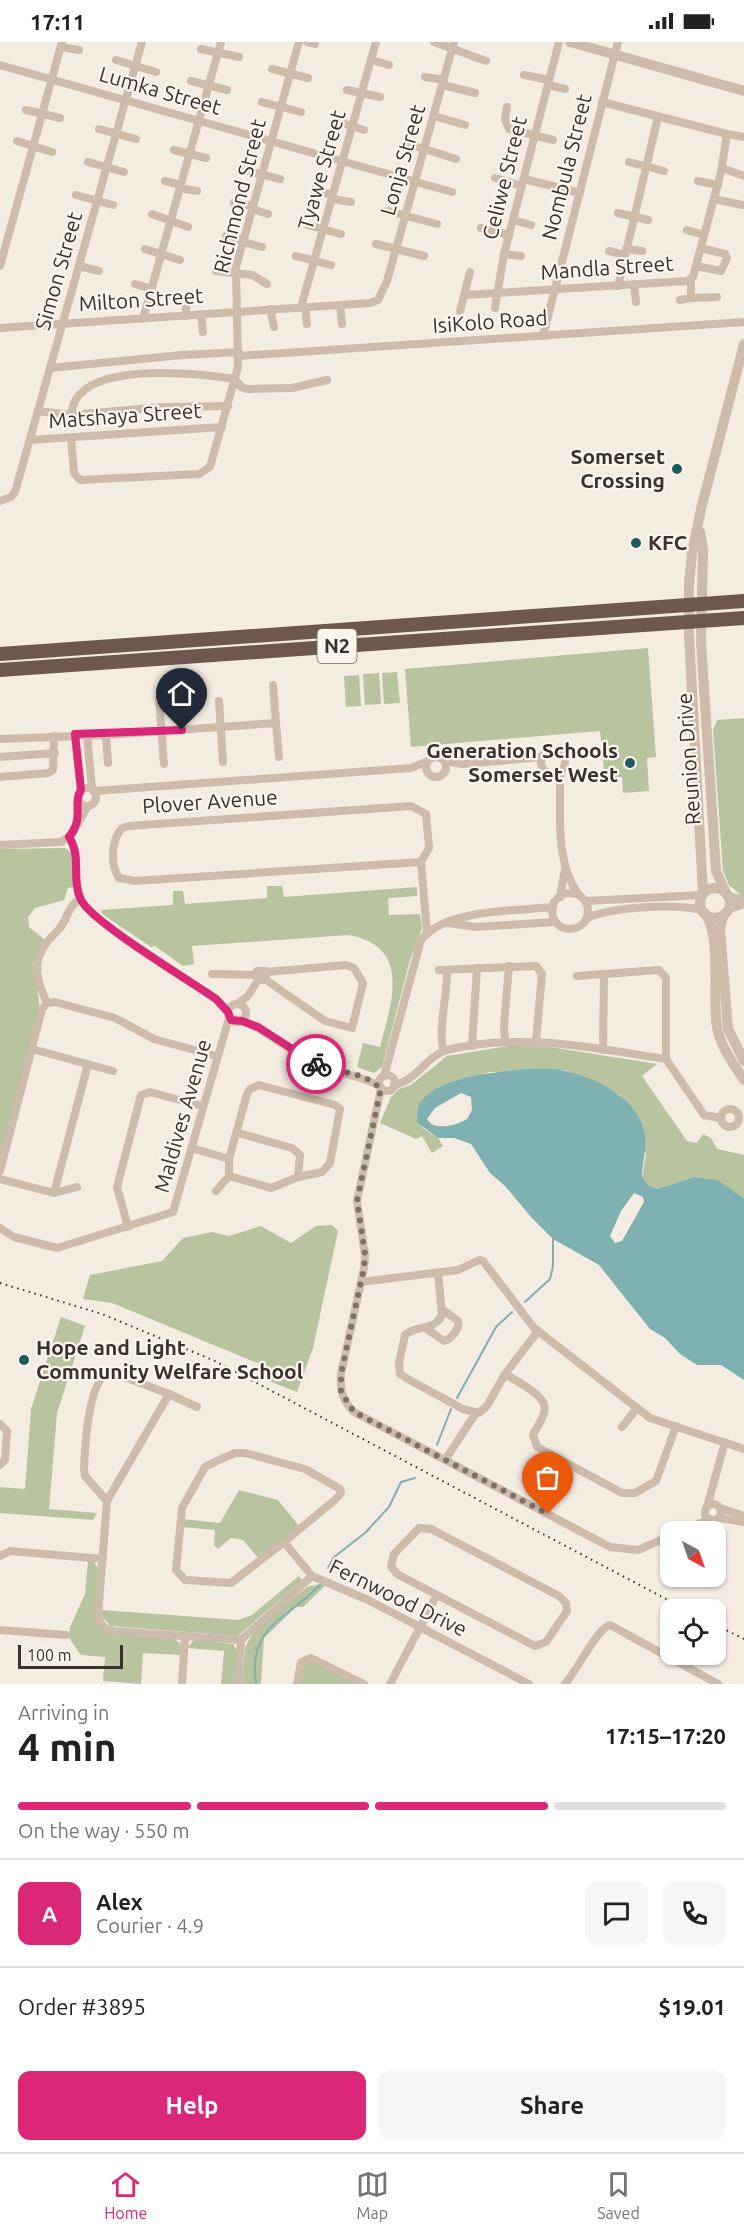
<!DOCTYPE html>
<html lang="en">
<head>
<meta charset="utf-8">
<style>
  :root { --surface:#fff; --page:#f6f6f6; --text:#222; --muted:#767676; --line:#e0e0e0; --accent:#db2777 }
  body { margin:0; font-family:Ubuntu,sans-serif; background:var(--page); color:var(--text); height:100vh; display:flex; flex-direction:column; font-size:22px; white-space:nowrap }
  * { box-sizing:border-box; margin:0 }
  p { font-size:20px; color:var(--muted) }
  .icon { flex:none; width:33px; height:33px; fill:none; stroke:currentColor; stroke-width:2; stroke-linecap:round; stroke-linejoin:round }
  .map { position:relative; height:1642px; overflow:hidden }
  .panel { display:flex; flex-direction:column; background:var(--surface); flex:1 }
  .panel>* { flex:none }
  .needle { width:39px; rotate:140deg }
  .tools { position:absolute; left:660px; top:1479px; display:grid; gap:12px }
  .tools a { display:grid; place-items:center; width:66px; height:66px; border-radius:12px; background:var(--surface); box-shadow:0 2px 4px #0004; font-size:30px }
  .scale { position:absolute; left:18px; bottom:15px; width:105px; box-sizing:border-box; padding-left:6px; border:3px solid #3b302b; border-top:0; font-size:16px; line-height:21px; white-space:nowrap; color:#3b302b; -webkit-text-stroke:4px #fbf5ee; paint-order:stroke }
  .pin { position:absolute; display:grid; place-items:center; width:51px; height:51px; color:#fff; margin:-62px -26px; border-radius:50% 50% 50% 0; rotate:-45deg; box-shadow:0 0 6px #0007 }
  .pin .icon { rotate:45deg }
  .courier { position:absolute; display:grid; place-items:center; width:60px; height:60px; margin:-30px; border:4px solid #db2777; border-radius:50%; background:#fff; color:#222; box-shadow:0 2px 8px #0007 }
  .summary em { font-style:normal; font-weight:700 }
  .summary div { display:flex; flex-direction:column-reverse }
  .summary { display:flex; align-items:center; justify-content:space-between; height:102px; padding:0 18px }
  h1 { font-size:39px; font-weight:700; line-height:45px }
  .bar { display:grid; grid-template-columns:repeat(4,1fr); gap:9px 6px; align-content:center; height:72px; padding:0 18px }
  .bar i { height:8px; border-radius:4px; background:var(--line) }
  .bar .on { background:var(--accent) }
  .bar p { grid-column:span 4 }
  .line { display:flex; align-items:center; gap:15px; padding:0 18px; border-top:2px solid var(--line) }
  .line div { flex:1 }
  .round { display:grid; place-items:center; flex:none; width:63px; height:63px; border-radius:12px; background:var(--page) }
  .primary-button { display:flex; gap:12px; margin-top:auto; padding:12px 18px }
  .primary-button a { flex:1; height:69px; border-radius:12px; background:var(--accent); color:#fff; font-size:24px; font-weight:700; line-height:69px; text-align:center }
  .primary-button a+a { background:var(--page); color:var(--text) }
  .status { display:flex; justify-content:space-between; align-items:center; height:42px; padding:0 30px; background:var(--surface); direction:ltr }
  .status svg { height:16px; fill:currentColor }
  .tabs { display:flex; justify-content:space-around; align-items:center; height:84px; border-top:2px solid var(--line); background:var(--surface); font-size:16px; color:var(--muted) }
  .tabs a { display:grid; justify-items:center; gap:3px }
  .tabs .on { color:var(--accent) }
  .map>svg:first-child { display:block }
  .green { fill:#b8c4a0 }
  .water { fill:#7fb0b2; fill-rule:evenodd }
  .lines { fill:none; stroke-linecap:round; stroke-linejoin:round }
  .stream { stroke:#7fb0b2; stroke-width:2 }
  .minor { stroke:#cdbbac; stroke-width:8 }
  .tertiary { stroke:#cdbbac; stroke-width:10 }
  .trunk { stroke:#6c584f; stroke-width:14 }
  .rail { stroke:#3b302b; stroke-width:2; stroke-dasharray:1.5 4.5; stroke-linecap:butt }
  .done { stroke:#7c716b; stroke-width:6; stroke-dasharray:0 10.8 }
  .route { stroke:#db2777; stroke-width:8 }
  .poi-dot { fill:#1f5a5e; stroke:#fbf5ee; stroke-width:2 }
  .labels { text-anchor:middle; stroke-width:4.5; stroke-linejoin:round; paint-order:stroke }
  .shield { fill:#fbf5ee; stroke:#756b66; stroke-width:1.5 }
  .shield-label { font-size:20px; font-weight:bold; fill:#3b302b }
  .street-label { font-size:21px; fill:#3b302b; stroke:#fbf5ee }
  .poi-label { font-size:21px; font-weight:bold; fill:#3b302b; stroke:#fbf5ee; text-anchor:end }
</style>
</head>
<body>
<div class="status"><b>17:11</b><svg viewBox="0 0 49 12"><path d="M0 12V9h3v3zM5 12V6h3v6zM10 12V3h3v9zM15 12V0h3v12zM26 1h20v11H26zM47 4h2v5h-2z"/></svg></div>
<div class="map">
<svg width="744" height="1642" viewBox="0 0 744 1642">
  <rect width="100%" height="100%" fill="#f4ebe1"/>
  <g class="green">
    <polygon points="648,606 656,715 647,716 649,749 623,751 622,735 605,736 600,689 411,705 405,627"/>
    <polygon points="397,630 400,661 384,662 382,631"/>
    <polygon points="379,631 381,662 365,663 363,632"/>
    <polygon points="359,633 361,664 346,665 344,634"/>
    <polygon points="744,676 744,854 742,854 729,843 723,829 713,688 717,678"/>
    <polygon points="65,806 73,812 73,845 68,846 64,858 35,866 28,875 29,885 44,897 33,921 40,966 0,1117 0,807"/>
    <path d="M 267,844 L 282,844 L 284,855 L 417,845 L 417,854 L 388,856 L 389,873 L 420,872 L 422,886 L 410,918 L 382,1025 L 374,1031 L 357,1025 L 363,1001 L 380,1005 C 391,962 413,904 348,893 L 192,904 L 194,922 L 183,924 L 155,904 L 151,905 L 102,872 L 101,868 L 173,863 L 173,849 L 183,849 L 185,862 L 267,856 Z"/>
    <polygon points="515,1003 550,1005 657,1022 642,1034 687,1099 697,1101 703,1092 711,1096 717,1107 744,1113 744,1156 716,1138 694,1135 657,1147 649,1144 642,1136 646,1112 620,1053 603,1043 564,1028 489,1030 421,1063 418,1073 423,1086 438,1096 443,1104 432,1111 422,1094 416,1097 380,1081 391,1055 399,1047 411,1043 447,1014"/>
    <polygon points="332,1183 338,1189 313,1306 297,1350 269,1339 272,1327 112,1261 83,1257 90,1233 162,1219 183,1196 212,1190 229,1194 261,1184 291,1201 316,1184"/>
    <polygon points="61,1275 85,1284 57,1371 49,1467 97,1471 93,1478 0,1471 0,1445 25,1447 31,1367"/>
    <polygon points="239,1448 278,1458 299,1484 259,1517 243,1498 231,1496 218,1507 214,1503 215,1488 182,1485 182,1477 220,1481"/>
    <polygon points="88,1518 93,1519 98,1526 99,1586 173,1596 181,1602 181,1613 143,1611 141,1642 103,1639 105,1615 81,1613 69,1596 70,1585 85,1552"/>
    <polygon points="299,1534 302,1538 238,1594 111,1584 102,1575 102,1568 238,1578 252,1573"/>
    <polygon points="319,1542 326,1543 303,1565 296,1565 264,1596 261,1642 242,1642 245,1605 255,1588 307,1545"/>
    <polygon points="194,1598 233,1602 237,1609 234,1642 221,1642 224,1609 187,1606"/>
    <polygon points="309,1619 358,1642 300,1642 302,1623"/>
  </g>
  <path class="water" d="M 532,1027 C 543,1028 555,1026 565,1029 C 598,1036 639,1057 645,1093 C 647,1108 642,1121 642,1135 L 649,1144 L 657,1147 L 694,1135 L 717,1138 L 744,1156 L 744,1338 L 721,1323 L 697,1323 L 680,1312 L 665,1296 L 650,1287 L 599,1223 L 553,1197 L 531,1175 L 505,1144 L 490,1131 L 471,1102 L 454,1096 L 438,1096 L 418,1081 C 406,1035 504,1029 532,1027 ZM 461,1051 L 471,1055 L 472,1068 L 467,1077 C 457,1083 434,1090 427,1077 L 435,1066 ZM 634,1151 L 643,1155 L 644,1160 L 622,1199 L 615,1201 L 610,1194 L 621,1169 Z"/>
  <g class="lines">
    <g class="stream">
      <polyline points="525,1260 550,1237 553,1224 553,1197"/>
      <polyline points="457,1356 496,1285 512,1270"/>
      <polyline points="437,1403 451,1367"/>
      <polyline points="328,1526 334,1515 365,1491 389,1465 401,1440 415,1436"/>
      <path d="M 256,1642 C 247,1585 287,1577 320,1543"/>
    </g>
    <g class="minor">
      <polyline points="307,0 315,2"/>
      <polyline points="434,0 486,19"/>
      <polyline points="61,5 79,8"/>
      <polyline points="201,7 239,15"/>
      <polyline points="116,18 156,30"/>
      <polyline points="371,18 389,23"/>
      <polyline points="0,23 452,150"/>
      <polyline points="272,27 308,36"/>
      <polyline points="524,33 549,38"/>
      <polyline points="425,35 444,38"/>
      <polyline points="191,39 227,48"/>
      <polyline points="443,43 475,51"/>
      <polyline points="548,43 565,47"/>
      <polyline points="347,48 380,55"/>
      <polyline points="262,60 301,70"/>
      <polyline points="507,65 505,77 509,87 553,98"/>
      <polyline points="26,68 60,76"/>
      <polyline points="434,74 465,83"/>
      <polyline points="335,79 364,88"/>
      <polyline points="99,87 136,97"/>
      <polyline points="727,92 744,95"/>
      <polyline points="17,99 52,110"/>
      <polyline points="405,101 456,117"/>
      <polyline points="174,108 206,116"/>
      <polyline points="88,120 124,130"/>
      <polyline points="629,120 664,129"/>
      <polyline points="722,126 744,134"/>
      <polyline points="244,128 280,137"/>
      <polyline points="495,136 522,144"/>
      <polyline points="524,137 580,151"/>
      <polyline points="165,139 181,143"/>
      <polyline points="698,139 718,143"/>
      <polyline points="180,146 197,149"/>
      <polyline points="315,147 333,154"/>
      <polyline points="76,153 113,163"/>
      <polyline points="332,157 351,160"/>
      <polyline points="714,157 742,163"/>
      <polyline points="234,161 253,164"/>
      <polyline points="252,167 268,172"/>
      <polyline points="388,169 437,182"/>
      <polyline points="618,171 648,178"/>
      <polyline points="152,172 188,185"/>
      <polyline points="513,178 531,183"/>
      <polyline points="308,183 341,192"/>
      <polyline points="481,186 509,193"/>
      <polyline points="687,188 704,193"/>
      <polyline points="226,194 243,198"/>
      <polyline points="243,200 262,205"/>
      <polyline points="376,202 424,214"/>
      <polyline points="145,207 180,218"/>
      <polyline points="626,207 642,209"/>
      <polyline points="609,209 625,213"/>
      <polyline points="504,212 521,214"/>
      <polyline points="296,214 331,223"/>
      <polyline points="0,224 62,0"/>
      <polyline points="79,224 99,229"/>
      <polyline points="696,224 721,229 727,216 725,212 701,206"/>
      <polyline points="216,229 252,233 267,242"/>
      <polyline points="691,238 691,256 717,255"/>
      <polyline points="135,242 152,247"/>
      <polyline points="634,243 636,260"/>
      <polyline points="618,244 658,75"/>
      <polyline points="465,253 687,239 693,235 721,130 727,92 602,60"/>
      <polyline points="680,258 691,256"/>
      <polyline points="340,263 342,282"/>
      <polyline points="301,265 376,0"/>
      <polyline points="305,265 307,282"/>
      <polyline points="495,266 504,212 559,0"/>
      <polyline points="270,267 274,285"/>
      <polyline points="460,269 470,230"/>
      <polyline points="201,272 203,290"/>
      <polyline points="186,274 186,258"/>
      <polyline points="143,277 221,0"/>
      <polyline points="0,286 370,261 378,258 387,239 454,0"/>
      <polyline points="543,294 618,0"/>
      <polyline points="239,314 744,280"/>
      <polyline points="50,326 182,313 239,310"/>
      <polyline points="38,369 71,373 163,365 228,364"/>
      <path d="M 71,373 C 72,365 75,357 80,352 C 108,322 198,331 235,337 L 241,345 L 247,347 L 292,346 L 327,338"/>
      <polyline points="71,396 74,431 80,438 199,432 210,425 238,325 236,225 299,0"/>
      <polyline points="30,398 222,385"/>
      <polyline points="0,459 11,455 15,450 142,0"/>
      <polyline points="273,643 276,681"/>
      <polyline points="159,656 164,722"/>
      <polyline points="219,659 223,720"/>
      <polyline points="75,692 81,748"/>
      <polyline points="87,692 92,747"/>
      <polyline points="106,693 108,721"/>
      <polyline points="0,697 106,693 276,681 279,715"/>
      <circle cx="553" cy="720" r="12"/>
      <circle cx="436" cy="725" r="10"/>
      <polyline points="0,715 55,711"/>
      <polyline points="445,719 463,722 543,715"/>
      <path d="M 560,730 C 561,769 554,820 579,853"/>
      <polyline points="0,735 48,731 53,728 54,694"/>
      <circle cx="87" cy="755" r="9"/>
      <polyline points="94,749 411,726 428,719"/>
      <path d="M 411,764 L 426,772 L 429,806 L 421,820 L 135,839 L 119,836 C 110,822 111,799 122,786 L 129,784 Z"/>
      <path d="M 69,795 C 82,815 71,837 81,858 C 93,881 189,938 216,957 L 228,970"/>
      <polyline points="0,803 61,800 72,792 87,765"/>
      <polyline points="421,820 427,890"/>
      <circle cx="570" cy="869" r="18"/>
      <polyline points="729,854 744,858"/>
      <polyline points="560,855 565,827"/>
      <polyline points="586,859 702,853"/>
      <polyline points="729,867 744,862"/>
      <path d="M 587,876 C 613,865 674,861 701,868"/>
      <polyline points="448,881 476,885 555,880"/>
      <polyline points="439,928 536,924 542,932 536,999"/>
      <polyline points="212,932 256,933"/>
      <polyline points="577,934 659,928 666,936 666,1017 704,1073 720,1076"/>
      <polyline points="266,938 266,929 257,929 258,938 266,938 325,979 352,986 363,941 354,926 346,923 267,930"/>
      <polyline points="47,961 55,960 115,976 154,997 216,1014"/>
      <path d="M 47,961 C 37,940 31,920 47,900 C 51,895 56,891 60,886 C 68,875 68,865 80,856"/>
      <circle cx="237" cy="971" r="9"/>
      <polyline points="237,962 248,954 258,938"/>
      <path d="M 242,979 C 267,988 286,1007 310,1019 C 332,1031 358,1032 380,1044"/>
      <polyline points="505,999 504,983 509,924"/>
      <polyline points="472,1004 477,926"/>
      <polyline points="32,1007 113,1029"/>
      <polyline points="603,1008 604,932"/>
      <path d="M 444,1009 C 437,990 448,952 447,928"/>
      <circle cx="387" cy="1041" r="8"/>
      <path d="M 384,1034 L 421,898 C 444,867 517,869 553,865"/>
      <path d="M 394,1043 C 417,1039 426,1014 447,1008 C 520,990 593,1006 666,1017"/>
      <path d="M 381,1046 L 357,1159 L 365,1213 L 364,1226 L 341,1332 C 340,1348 342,1358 354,1370 L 610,1505 L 638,1508 L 670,1494"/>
      <circle cx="730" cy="1076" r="9"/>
      <polyline points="192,1106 229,1117"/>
      <polyline points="0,1129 42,967 47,961"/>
      <polyline points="229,1134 271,1146 298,1135 300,1113 292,1106 238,1091"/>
      <polyline points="0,1137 54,1151 77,1145"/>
      <polyline points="216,1149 229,1134 229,1117 247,1052 250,1047 259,1043 335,1063 340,1067 330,1121 322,1130 298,1135"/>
      <polyline points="54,1151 88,1022"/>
      <polyline points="128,1185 117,1145 141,1053 150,1050 202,1064"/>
      <polyline points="0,1186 14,1195 57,1206 173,1170 229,976"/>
      <path d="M 438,1231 L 442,1273 C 434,1290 417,1282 405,1293 L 399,1321 L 400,1332 L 406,1336 L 463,1367 L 479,1371 L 487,1364 L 505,1332 L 538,1289"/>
      <polyline points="361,1240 458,1228 479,1218 483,1219 534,1286 650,1376 744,1407"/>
      <path d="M 425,1286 L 444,1299 C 451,1297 460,1287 458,1279 L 443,1268"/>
      <path d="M 505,1332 C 517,1340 550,1354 544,1371 C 542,1379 536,1386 533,1393 L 537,1405 L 622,1451 L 635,1451 L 656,1439 L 676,1384"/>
      <polyline points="169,1352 197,1365"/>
      <polyline points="0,1382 7,1389 5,1418 0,1423"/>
      <polyline points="622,1385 637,1366"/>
      <polyline points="445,1418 476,1371"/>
      <path d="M 107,1459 L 85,1434 L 84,1427 C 85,1404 88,1340 109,1329 L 169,1352 L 107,1459 L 98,1573 C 99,1582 104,1587 113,1589 L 241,1598"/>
      <circle cx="713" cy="1470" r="8"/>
      <polyline points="707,1465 725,1400"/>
      <polyline points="720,1466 744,1474"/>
      <polyline points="719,1476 744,1480"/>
      <polyline points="679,1490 710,1477"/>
      <polyline points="284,1500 336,1457 341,1451 340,1447 305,1427 245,1411 235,1411 219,1418 205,1425 182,1466 176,1528 185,1538 231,1541 284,1500 312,1534 368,1558 529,1642"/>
      <polyline points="0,1514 10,1509 103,1517"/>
      <polyline points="0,1588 66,1593"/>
      <polyline points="182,1642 185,1594"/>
      <polyline points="238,1642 241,1598 312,1534"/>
      <polyline points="297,1642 301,1620 311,1616 364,1642"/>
      <polyline points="390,1642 437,1553 397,1532 391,1524 394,1512 419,1486 431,1487 559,1554 566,1561 567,1569 546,1600 535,1604 437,1553"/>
      <path d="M 565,1642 C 576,1630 598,1585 610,1583 L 718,1642"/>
    </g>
    <g class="tertiary">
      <polyline points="570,0 744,49"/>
      <polyline points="700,490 703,507 701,600 716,829 726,851"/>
      <circle cx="715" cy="861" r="15"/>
      <polyline points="703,851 689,594 689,542 692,511 701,467 744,302"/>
      <polyline points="723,874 720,887 728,987 744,1019"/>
      <path d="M 707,875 C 721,896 712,957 717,985 C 720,1004 733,1021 744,1038"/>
    </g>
    <g class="trunk">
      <polyline points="0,612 744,559"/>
      <polyline points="0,628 744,576"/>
    </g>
    <g class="rail">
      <polyline points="0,1241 102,1272 215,1319 687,1568"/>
      <polyline points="716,1583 744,1597"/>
    </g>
  </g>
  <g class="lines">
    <polyline class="done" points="316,1022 364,1035 381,1046 357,1159 365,1212 364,1226 341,1332 341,1350 354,1370 548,1472"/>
    <path class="route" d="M 182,688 L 75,692 L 81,748 C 72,762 85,775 69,795 C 82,815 71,837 81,858 C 93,881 189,938 216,957 L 228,970 L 231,978 L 242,979 L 258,985 L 316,1022"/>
  </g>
  <g class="poi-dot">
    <circle cx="677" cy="427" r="6"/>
    <circle cx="636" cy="501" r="6"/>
    <circle cx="630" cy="721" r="6"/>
    <circle cx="24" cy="1318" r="6"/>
  </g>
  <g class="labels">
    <rect class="shield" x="317.5" y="587" width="39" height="34" rx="4.5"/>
    <g class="shield-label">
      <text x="337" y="611">N2</text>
    </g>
    <g class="street-label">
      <text transform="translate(160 49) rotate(16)" y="7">Lumka Street</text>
      <text transform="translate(403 118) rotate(-74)" y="7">Lonja Street</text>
      <text transform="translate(567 125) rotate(-76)" y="7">Nombula Street</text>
      <text transform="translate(322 128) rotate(-74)" y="7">Tyawe Street</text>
      <text transform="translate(505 136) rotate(-76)" y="7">Celiwe Street</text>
      <text transform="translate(240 154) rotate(-76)" y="7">Richmond Street</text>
      <text transform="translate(607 226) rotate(-4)" y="7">Mandla Street</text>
      <text transform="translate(59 229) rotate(-74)" y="7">Simon Street</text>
      <text transform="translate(141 258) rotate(-4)" y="7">Milton Street</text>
      <text transform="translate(490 280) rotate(-4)" y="7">IsiKolo Road</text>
      <text transform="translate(125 374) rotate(-4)" y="7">Matshaya Street</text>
      <text transform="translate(689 717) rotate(-94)" y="7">Reunion Drive</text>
      <text transform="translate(210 760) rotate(-4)" y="7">Plover Avenue</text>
      <text transform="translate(183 1074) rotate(-74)" y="7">Maldives Avenue</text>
      <text transform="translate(398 1556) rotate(26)" y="7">Fernwood Drive</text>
    </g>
    <g class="poi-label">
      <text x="665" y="422">Somerset<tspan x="665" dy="24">Crossing</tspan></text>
      <text x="648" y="508" text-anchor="start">KFC</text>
      <text x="618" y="716">Generation Schools<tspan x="618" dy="24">Somerset West</tspan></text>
      <text x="36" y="1313" text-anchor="start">Hope and Light<tspan x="36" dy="24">Community Welfare School</tspan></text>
    </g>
  </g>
</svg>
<div class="tools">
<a><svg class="needle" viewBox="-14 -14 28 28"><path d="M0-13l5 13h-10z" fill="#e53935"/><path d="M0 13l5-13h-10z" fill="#767676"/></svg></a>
<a><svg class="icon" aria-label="locate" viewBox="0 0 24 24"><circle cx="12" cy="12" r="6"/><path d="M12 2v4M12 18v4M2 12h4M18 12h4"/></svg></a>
</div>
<div class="scale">100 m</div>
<div class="pin" style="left:548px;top:1472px;background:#ea580c"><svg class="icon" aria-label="bag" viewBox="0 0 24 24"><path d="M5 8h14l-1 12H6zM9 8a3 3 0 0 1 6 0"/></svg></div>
<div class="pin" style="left:182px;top:688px;background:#1f2937"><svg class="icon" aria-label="home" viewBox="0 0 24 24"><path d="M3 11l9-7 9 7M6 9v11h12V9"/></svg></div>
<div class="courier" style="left:316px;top:1022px"><svg class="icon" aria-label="bike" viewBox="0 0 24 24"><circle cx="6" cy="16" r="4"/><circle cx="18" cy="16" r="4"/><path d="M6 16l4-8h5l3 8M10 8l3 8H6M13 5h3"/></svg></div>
</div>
<section class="panel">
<div class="summary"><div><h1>4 min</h1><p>Arriving in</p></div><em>17:15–17:20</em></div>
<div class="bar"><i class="on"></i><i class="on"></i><i class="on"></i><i></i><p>On the way · 550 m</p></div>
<div class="line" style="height:108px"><b class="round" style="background:var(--accent);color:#fff">A</b><div><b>Alex</b><p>Courier · 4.9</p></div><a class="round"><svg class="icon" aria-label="chat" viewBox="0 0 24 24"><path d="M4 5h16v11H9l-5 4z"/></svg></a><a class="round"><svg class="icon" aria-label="phone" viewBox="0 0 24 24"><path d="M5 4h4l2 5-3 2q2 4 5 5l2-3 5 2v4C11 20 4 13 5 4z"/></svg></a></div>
<div class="line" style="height:78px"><div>Order #3895</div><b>$19.01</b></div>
<div class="primary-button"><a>Help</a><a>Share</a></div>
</section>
<nav class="tabs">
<a class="on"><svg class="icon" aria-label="home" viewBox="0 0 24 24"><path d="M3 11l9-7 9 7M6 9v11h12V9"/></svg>Home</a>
<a><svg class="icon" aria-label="map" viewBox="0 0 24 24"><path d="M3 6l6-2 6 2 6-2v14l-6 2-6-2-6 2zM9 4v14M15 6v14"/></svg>Map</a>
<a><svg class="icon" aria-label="saved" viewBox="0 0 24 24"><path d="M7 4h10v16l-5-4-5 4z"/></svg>Saved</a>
</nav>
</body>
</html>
